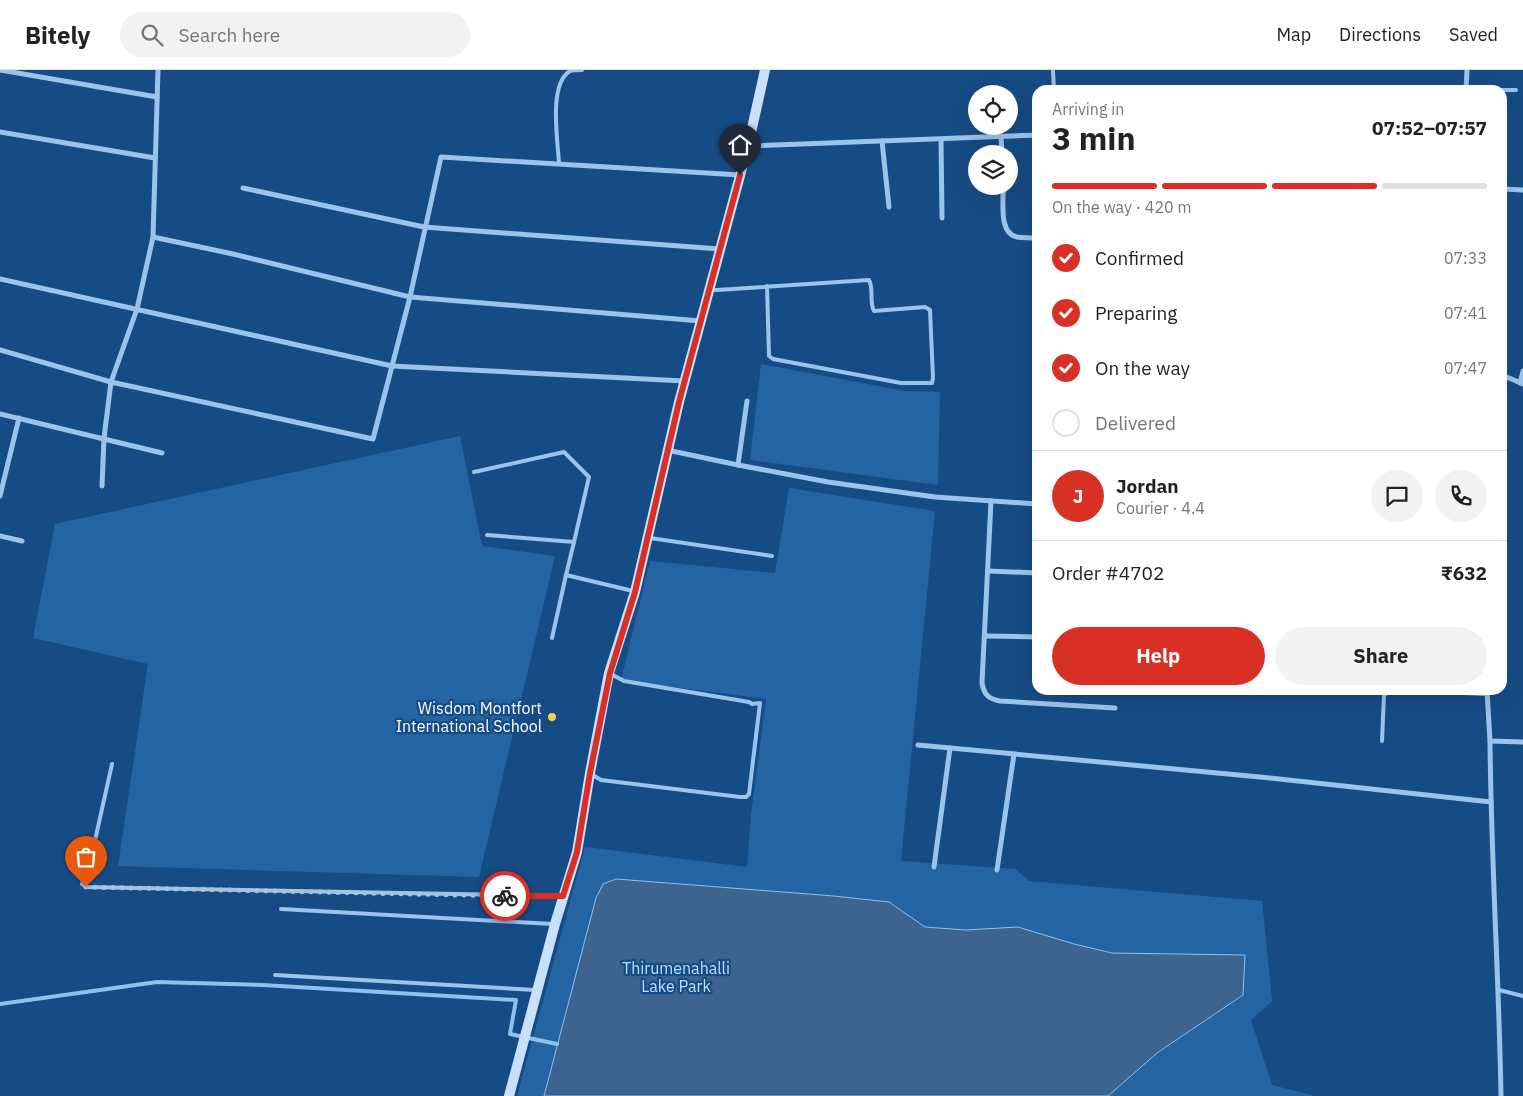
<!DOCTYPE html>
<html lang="en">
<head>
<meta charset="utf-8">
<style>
  :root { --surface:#fff; --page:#f2f2f2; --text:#222; --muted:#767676; --line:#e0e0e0; --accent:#d93025 }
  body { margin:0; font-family:"IBM Plex Sans",sans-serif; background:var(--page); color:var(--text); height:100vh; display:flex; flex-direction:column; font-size:19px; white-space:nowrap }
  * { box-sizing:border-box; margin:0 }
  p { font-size:16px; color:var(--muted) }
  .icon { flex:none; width:28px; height:28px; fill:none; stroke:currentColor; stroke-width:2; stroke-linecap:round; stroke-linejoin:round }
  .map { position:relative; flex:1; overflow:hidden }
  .side { position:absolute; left:1032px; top:15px; width:475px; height:610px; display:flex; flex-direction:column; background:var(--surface); border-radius:15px; box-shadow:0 5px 20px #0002 }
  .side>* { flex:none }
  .buttons { position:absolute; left:968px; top:15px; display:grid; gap:10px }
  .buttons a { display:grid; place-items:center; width:50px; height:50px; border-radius:50%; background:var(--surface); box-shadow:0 5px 20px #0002; font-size:25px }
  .pin { position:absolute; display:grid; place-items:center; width:42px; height:42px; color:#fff; margin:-51px -21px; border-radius:50% 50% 50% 0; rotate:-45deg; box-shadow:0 0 5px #0007 }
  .pin .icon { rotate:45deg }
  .courier { position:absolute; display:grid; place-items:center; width:50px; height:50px; margin:-25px; border:4px solid #d93025; border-radius:50%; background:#fff; color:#222; box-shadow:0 1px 6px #0007 }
  .summary em { font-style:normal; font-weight:800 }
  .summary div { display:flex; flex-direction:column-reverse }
  .summary { display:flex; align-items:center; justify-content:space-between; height:85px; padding:0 20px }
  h1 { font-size:32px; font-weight:800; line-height:38px }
  .bar { display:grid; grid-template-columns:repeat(4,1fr); gap:8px 5px; align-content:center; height:60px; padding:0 20px }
  .bar i { height:6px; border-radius:4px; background:var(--line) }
  .bar .active { background:var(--accent) }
  .bar p { grid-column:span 4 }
  .line { display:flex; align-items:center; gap:12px; padding:0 20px; border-top:1px solid var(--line) }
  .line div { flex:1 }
  .round { display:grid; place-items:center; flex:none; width:52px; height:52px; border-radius:26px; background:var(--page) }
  ol { padding:0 20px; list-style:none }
  li { display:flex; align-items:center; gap:15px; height:55px }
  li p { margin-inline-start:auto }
  li .icon { padding:5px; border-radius:50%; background:var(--accent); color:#fff; stroke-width:4 }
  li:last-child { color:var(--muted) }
  li i { width:28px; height:28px; border:2px solid var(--line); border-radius:50% }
  .primary-button { display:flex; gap:10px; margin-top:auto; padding:10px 20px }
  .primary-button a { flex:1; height:58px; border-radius:30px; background:var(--accent); color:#fff; font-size:20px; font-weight:800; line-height:58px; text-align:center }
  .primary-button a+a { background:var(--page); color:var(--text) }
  header { display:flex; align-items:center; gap:30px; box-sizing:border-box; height:70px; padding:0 25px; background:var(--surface); border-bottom:1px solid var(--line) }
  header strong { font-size:24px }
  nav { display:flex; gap:28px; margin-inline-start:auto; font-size:18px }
  .search { width:350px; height:45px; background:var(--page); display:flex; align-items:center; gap:12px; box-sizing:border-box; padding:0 18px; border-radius:28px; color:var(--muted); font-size:19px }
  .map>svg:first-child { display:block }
  .green { fill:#2564a3 }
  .water { fill:#3c648e; stroke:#8ec0f0 }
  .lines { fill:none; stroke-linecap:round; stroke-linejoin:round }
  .stream { stroke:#8ec0f0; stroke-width:4 }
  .lane { stroke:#9bc4ed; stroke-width:4 }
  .street { stroke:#9bc4ed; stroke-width:5 }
  .secondary { stroke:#c8e0f9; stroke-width:10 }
  .done { stroke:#adc0d4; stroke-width:5; stroke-dasharray:0 9 }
  .route { stroke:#d93025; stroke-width:6 }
  .poi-dot { fill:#ffc758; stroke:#164c85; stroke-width:2 }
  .labels { text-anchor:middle; stroke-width:4.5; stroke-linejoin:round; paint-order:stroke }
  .poi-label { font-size:16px; fill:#fff; stroke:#164c85; text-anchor:end }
  .park-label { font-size:16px; fill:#c1ddfa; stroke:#164c85 }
</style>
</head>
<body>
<header>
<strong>Bitely</strong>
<div class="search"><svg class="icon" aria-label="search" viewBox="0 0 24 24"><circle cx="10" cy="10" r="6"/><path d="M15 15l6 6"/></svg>Search here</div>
<nav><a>Map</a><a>Directions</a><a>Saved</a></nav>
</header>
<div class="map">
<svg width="1523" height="1026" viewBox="0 0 1523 1026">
  <rect width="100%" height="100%" fill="#164c85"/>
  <g class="green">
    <polygon points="761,294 905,321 940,322 938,415 750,390"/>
    <polygon points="460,366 482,476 555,486 479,807 118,796 148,594 33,568 55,454"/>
    <polygon points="789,418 935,441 901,791 1015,799 1029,811 1262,831 1272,931 1251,950 1272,1015 1315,1026 517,1026 585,777 747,797 751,745 766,629 621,610 650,491 775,503"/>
  </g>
  <polygon class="water" points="616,809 834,826 889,832 925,857 966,860 1018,857 1074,874 1112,883 1245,885 1243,925 1157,983 1108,1026 544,1026 596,828 603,814"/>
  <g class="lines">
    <polyline class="stream" points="0,934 157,912 263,915 516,930 510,964 557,974"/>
    <g class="lane">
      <polyline points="1053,1 1054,20"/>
      <polyline points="1502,20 1516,20"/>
      <path d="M 559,94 C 558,71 548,14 570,1 C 573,0 578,0 582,0"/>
      <path d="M 712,220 L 717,220 L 869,210 C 874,219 869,232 874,241 L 925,237 L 930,240 L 933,308 L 932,313 L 901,313 L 773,289 L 769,286 L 767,216"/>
      <polyline points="474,402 564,382 589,407 574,472"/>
      <polyline points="487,465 574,472 566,505 633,521"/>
      <polyline points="650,468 772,486"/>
      <polyline points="552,568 566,505"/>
      <polyline points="1394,620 1487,624"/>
      <polyline points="1382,671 1384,625 1391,620"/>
      <polyline points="112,694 90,793 82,814 86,817 563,826"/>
      <polyline points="591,704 601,710 740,727 746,727 749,724 760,633 752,634 749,632 624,611 609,603"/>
      <polyline points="281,839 553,854"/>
      <polyline points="275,905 535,920"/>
      <polyline points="1499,920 1523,926"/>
    </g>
    <g class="street">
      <polyline points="0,0 157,27"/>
      <polyline points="1466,20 1467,0"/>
      <polyline points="0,62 155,88"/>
      <polyline points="1001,66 1002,84"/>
      <polyline points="941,69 942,148"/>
      <polyline points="882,71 889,137"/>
      <polyline points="748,76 1038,65"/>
      <path d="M 1003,116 C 1004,131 998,163 1017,167 C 1024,168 1031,168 1038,168"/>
      <polyline points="243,118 424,157 720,179"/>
      <polyline points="1502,119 1523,120"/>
      <polyline points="153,167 233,184 410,227 701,251"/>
      <polyline points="0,209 392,296 684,311"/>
      <polyline points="0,280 111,312 373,369 410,227 441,87 740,105"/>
      <polyline points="1502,305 1523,314"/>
      <polyline points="1520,313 1523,301"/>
      <polyline points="0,344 162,383"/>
      <polyline points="667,380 738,395 747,331"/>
      <polyline points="738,395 828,412 935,427 1038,434"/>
      <polyline points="102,416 104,368 111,312 137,239 153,167 158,0"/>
      <polyline points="0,426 19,348"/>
      <path d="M 991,431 L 982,613 C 984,625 989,629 1000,631 L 1115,638"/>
      <polyline points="0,466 22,471"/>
      <polyline points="988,501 1038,503"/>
      <polyline points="986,566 1038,567"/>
      <polyline points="1487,620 1490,671 1523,672"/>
      <path d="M 1490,671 C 1491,789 1499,908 1501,1026"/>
      <polyline points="918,675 1260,707 1491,732"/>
      <polyline points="934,797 950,678"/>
      <polyline points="997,800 1014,684"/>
    </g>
    <polyline class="secondary" points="509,1026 555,854 577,782 590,703 609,603 635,522 679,332 748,76 765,0"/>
  </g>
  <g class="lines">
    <polyline class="done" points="86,817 505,826"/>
    <polyline class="route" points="505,826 563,826 577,782 590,703 610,603 635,522 679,332 740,105"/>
  </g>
  <circle class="poi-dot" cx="552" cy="647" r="5"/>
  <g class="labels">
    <g class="poi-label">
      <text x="542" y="644">Wisdom Montfort<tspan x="542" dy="18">International School</tspan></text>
    </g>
    <g class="park-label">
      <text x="676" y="904">Thirumenahalli<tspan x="676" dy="18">Lake Park</tspan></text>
    </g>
  </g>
</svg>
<div class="buttons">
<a><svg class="icon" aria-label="locate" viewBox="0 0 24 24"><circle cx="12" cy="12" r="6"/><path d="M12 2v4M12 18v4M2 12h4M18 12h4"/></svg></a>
<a><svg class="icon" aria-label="layers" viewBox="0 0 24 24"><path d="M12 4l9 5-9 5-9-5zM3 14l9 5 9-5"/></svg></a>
</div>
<div class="pin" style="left:86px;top:817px;background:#ea580c"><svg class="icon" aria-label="bag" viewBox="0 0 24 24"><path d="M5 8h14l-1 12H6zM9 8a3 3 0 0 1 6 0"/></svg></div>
<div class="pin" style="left:740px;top:105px;background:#1f2937"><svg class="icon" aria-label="home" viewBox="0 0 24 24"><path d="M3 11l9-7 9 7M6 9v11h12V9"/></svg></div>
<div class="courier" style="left:505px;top:826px"><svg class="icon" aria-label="bike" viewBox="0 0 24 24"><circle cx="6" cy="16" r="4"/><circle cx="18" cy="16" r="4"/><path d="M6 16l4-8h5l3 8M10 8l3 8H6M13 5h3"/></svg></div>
<section class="side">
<div class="summary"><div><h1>3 min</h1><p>Arriving in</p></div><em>07:52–07:57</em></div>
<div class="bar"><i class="active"></i><i class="active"></i><i class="active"></i><i></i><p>On the way · 420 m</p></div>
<ol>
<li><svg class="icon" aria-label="check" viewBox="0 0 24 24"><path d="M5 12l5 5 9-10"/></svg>Confirmed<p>07:33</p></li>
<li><svg class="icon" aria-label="check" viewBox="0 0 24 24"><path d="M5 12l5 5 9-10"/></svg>Preparing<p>07:41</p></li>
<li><svg class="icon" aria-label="check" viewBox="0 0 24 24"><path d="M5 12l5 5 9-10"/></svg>On the way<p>07:47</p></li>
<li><i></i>Delivered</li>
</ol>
<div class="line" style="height:90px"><b class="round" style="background:var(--accent);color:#fff">J</b><div><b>Jordan</b><p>Courier · 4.4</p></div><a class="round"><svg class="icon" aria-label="chat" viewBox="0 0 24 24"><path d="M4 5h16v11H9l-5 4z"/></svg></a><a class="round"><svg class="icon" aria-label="phone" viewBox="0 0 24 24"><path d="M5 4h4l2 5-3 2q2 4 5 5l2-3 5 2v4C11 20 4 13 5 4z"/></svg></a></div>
<div class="line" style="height:65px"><div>Order #4702</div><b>₹632</b></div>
<div class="primary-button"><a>Help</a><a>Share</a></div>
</section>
</div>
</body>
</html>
